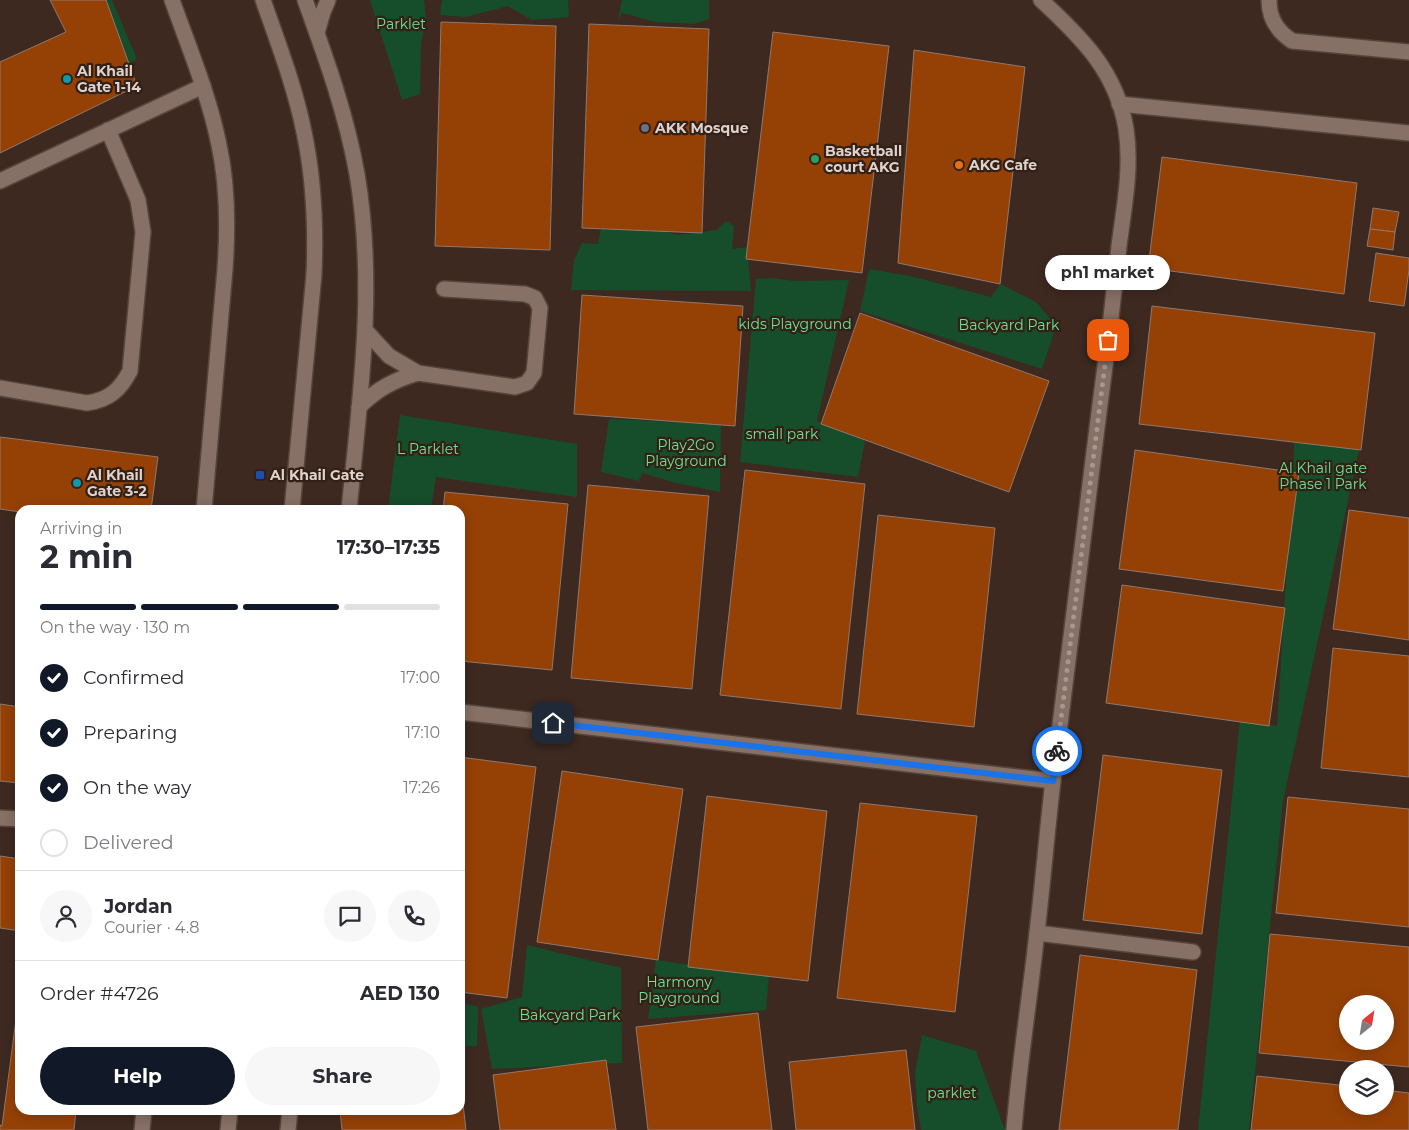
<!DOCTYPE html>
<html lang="en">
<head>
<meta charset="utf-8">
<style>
  :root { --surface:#fff; --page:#f7f7f7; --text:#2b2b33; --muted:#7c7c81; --line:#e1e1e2; --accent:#111827 }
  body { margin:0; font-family:Montserrat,sans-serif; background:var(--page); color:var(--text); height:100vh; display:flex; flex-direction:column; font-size:19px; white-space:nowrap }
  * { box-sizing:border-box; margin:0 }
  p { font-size:16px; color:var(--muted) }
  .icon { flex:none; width:28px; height:28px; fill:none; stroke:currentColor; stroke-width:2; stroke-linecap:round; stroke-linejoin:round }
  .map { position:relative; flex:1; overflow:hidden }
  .panel { position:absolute; left:15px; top:505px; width:450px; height:610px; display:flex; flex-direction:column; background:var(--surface); border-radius:15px; box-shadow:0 2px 12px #0003 }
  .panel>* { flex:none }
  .needle { width:32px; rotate:30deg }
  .buttons { position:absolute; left:1339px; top:995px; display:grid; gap:10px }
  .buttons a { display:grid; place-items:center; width:55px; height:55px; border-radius:50%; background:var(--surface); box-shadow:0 2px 12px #0003; font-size:25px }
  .pin { position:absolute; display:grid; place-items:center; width:42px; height:42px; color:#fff; margin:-21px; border-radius:10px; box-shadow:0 2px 8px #0006 }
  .courier { position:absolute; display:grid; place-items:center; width:50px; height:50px; margin:-25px; border:4px solid #1a73e8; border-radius:50%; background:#fff; color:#222; box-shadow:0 1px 6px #0007 }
  .bubble { position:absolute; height:35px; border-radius:18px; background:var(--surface); box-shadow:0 2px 12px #0003; font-size:16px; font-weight:700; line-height:35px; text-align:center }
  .overview em { font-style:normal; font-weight:700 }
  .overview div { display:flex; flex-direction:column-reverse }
  .overview { display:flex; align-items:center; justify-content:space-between; height:85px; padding:0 25px }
  h1 { font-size:32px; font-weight:700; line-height:38px }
  .bar { display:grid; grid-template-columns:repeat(4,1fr); gap:8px 5px; align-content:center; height:60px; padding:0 25px }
  .bar i { height:6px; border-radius:4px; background:var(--line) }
  .bar .active { background:var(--accent) }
  .bar p { grid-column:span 4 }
  .line { display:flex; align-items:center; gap:12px; padding:0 25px; border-top:1px solid var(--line) }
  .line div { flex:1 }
  .round { display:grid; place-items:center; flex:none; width:52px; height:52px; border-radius:26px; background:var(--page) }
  ol { padding:0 25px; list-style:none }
  li { display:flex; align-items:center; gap:15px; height:55px }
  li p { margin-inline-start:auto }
  li .icon { padding:5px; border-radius:50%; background:var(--accent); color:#fff; stroke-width:4 }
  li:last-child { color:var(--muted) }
  li i { width:28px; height:28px; border:2px solid var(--line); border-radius:50% }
  .cta { display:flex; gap:10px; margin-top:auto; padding:10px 25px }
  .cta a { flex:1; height:58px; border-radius:30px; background:var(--accent); color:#fff; font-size:20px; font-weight:700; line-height:58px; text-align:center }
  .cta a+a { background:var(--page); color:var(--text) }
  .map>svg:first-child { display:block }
  .green { fill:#164d2a }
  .building { fill:#954106; stroke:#90786d; fill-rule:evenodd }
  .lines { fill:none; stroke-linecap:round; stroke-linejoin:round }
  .minor-casing { stroke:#54443c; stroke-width:18 }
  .minor { stroke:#877065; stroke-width:15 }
  .done { stroke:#a69790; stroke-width:5; stroke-dasharray:0 9 }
  .route { stroke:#1a73e8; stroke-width:6 }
  .culture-dot { fill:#0f9aa8; stroke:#332017; stroke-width:2 }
  .worship-dot { fill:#6b7280; stroke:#332017; stroke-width:2 }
  .leisure-dot { fill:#2e9e5b; stroke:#332017; stroke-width:2 }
  .food-dot { fill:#e8710a; stroke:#332017; stroke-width:2 }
  .transit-dot { fill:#1a4fb4; stroke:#332017; stroke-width:2 }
  .labels { text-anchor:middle; stroke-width:4.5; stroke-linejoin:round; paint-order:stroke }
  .park-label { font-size:14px; fill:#6ae593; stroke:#332017 }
  .poi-label { font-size:14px; font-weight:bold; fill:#dfd2cc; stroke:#332017; text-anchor:start }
</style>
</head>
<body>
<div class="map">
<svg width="1409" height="1130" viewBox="0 0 1409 1130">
  <rect width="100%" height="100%" fill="#3d2920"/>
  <g class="green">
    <polygon points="103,0 112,0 137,59 107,76 105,64 125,50"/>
    <polygon points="370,0 424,0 426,19 421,44 420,94 402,100"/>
    <polygon points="442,0 568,0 569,17 532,20 508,6 466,17 440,15"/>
    <polygon points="622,0 709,0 709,19 694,24 656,22 622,13 618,20"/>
    <polygon points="726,221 734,226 732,249 747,247 751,291 571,290 574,260 582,243 598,244 601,228 650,228 678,235 717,230"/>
    <polygon points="869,269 910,276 991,297 1000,284 1036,302 1056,326 1042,369 860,311"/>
    <polygon points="772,278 795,281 849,280 817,421 865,441 858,477 740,462 756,279"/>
    <polygon points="400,415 577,444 577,497 436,477 431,510 388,510"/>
    <polygon points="609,419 721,424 720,492 676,483 642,473 639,481 601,472"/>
    <polygon points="1295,434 1359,450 1283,801 1249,1130 1198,1130 1240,719 1277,726"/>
    <polygon points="527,945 621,968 622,1063 492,1069 481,1009 522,997"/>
    <polygon points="656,960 769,976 766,1010 648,1019"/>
    <polygon points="460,1002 478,1007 477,1046 460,1046"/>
    <polygon points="922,1035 976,1051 1005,1130 921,1130 917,1107 915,1073"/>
  </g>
  <g class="building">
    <polygon points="50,0 106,0 137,86 0,153 0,62 66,32"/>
    <polygon points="441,22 556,26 550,250 435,246"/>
    <polygon points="589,24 709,29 702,233 582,228"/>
    <polygon points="773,32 889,46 862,273 746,259"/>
    <polygon points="914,50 1025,67 1000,284 898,263"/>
    <polygon points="1162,157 1357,183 1344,294 1148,268"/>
    <polygon points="1373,208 1399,212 1395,232 1370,229"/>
    <polygon points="1370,229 1395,232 1393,250 1367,246"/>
    <polygon points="1376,253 1409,258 1409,270 1404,306 1369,301"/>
    <polygon points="582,295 743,306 735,426 574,414"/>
    <polygon points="1152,306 1375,333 1361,450 1139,424"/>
    <polygon points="860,313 1049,381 1009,492 821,424"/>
    <polygon points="0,437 158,457 151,510 20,510 20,512 0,509"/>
    <polygon points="1135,450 1299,473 1283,591 1119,569"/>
    <polygon points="745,470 865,484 841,709 720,695"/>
    <polygon points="588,485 709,496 692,689 571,678"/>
    <polygon points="445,492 568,504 552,670 460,661 460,510 443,510"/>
    <polygon points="1349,510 1409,518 1409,640 1333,629"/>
    <polygon points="878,515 995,528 974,727 857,714"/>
    <polygon points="1122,585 1285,608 1269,726 1106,703"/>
    <polygon points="1333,648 1409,656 1409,777 1321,768"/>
    <polygon points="0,704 20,707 20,783 0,781"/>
    <polygon points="1103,755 1222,770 1202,934 1083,920"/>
    <polygon points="460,757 536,767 507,998 460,992"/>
    <polygon points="562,771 683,789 658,960 537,942"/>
    <polygon points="707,796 827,811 808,981 688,967"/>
    <polygon points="1288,797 1409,809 1409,927 1276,913"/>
    <polygon points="860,803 977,816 955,1012 837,998"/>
    <polygon points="0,856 20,859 20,931 0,928"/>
    <path d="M 1270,934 L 1409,947 L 1409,1067 L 1259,1053 ZM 1348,1004 L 1385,1004 L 1385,1041 L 1348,1041 Z"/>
    <polygon points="1080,955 1197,970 1178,1130 1059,1130"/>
    <polygon points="20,989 20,1110 76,1110 74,1130 0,1130 0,1125 2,1126"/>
    <polygon points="758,1013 772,1130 648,1130 636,1027"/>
    <polygon points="906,1050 915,1130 796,1130 789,1062"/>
    <polygon points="606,1060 616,1130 500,1130 493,1075"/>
    <polygon points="1257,1076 1348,1086 1348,1106 1385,1106 1385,1090 1409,1093 1409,1130 1251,1130"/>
    <polygon points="460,1077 466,1130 342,1130 340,1110 460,1110"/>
  </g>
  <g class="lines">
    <defs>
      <g id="minor">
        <path d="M 172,0 C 189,48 209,95 219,145 C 228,186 228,227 225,269 L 204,510"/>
        <path d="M 263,0 C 278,43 295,87 304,132 C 314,179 316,226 314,274 L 292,510"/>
        <path d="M 305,0 C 326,58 346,113 357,174 C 376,286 360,398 349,510"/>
        <path d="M 1269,0 C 1269,19 1277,31 1292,41 L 1409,52"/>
        <polyline points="317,33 323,12 328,0"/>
        <polyline points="1119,104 1409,133"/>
        <polyline points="0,181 203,86"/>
        <polyline points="366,331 389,356 418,373 515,387 527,383 534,373 540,308 535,298 525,294 444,289"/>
        <path d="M 0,388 L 87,403 C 109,400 120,390 130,371 L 143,232 L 138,200 L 108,130"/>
        <path d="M 359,407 C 377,389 394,380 418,373"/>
        <polyline points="460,712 1053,781"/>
        <polyline points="0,818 20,819"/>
        <polyline points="1037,933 1193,952"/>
        <polyline points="142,1130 144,1110"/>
        <polyline points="228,1130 230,1110"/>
        <polyline points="288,1130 290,1110"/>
        <path d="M 1014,1130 C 1019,1064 1030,998 1037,932 C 1043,882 1047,831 1053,781 C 1067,660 1084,540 1098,420 C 1106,362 1113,304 1119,246 C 1124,207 1132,168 1126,129 C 1117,72 1081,37 1041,0"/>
      </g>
    </defs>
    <use href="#minor" class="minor-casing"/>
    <use href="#minor" class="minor"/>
  </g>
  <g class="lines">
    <polyline class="done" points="1057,751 1108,340"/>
    <polyline class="route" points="553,723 1053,781 1057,751"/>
  </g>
  <g class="culture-dot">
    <circle cx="67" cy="79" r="5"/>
    <circle cx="77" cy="483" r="5"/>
  </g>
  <circle class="worship-dot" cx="645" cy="128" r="5"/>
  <circle class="leisure-dot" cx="815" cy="159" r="5"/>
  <circle class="food-dot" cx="959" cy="165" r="5"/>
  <rect class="transit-dot" x="255" y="470" width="10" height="10" rx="2.5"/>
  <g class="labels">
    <g class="park-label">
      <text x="401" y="29">Parklet</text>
      <text x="795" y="329">kids Playground</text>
      <text x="1009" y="330">Backyard Park</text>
      <text x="782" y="439">small park</text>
      <text x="686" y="450">Play2Go<tspan x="686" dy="16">Playground</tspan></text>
      <text x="428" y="454">L Parklet</text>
      <text x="1323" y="473">Al Khail gate<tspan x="1323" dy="16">Phase 1 Park</tspan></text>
      <text x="679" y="987">Harmony<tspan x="679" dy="16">Playground</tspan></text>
      <text x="570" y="1020">Bakcyard Park</text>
      <text x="952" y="1098">parklet</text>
    </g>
    <g class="poi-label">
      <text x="77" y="76">Al Khail<tspan x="77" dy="16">Gate 1-14</tspan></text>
      <text x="655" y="133">AKK Mosque</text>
      <text x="825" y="156">Basketball<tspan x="825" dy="16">court AKG</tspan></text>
      <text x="969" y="170">AKG Cafe</text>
      <text x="87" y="480">Al Khail<tspan x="87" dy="16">Gate 3-2</tspan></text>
      <text x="270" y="480">Al Khail Gate</text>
    </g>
  </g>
</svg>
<div class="buttons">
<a><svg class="needle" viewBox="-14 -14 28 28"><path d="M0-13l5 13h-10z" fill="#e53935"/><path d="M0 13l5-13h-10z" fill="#7c7c81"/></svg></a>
<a><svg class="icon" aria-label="layers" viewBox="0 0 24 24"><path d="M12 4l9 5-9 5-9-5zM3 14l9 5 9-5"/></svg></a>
</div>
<div class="pin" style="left:1108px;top:340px;background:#ea580c"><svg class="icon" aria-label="bag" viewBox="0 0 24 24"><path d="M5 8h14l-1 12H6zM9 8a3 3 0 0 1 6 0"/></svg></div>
<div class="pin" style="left:553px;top:723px;background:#1f2937"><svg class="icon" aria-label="home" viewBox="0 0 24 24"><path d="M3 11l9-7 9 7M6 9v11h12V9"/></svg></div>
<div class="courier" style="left:1057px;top:751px"><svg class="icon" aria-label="bike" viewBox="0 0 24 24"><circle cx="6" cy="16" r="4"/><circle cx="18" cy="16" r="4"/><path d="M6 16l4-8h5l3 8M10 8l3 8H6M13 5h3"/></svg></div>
<div class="bubble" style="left:1045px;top:255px;width:125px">ph1 market</div>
<section class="panel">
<div class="overview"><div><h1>2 min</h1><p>Arriving in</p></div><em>17:30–17:35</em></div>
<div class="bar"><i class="active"></i><i class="active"></i><i class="active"></i><i></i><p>On the way · 130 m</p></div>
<ol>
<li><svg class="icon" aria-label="check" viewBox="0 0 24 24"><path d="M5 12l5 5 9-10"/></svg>Confirmed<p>17:00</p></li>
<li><svg class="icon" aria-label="check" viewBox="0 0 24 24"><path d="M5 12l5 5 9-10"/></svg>Preparing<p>17:10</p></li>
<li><svg class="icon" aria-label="check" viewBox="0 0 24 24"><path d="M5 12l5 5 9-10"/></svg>On the way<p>17:26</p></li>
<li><i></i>Delivered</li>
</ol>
<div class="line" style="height:90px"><a class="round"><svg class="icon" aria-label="person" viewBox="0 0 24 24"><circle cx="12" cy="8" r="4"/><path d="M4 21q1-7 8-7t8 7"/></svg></a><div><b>Jordan</b><p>Courier · 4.8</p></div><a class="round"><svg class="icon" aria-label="chat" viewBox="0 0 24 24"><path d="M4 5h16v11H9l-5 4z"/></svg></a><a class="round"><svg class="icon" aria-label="phone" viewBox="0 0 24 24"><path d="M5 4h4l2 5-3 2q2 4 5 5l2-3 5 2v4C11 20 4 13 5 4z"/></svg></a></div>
<div class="line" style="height:65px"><div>Order #4726</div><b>AED 130</b></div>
<div class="cta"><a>Help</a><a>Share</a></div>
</section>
</div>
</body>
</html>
